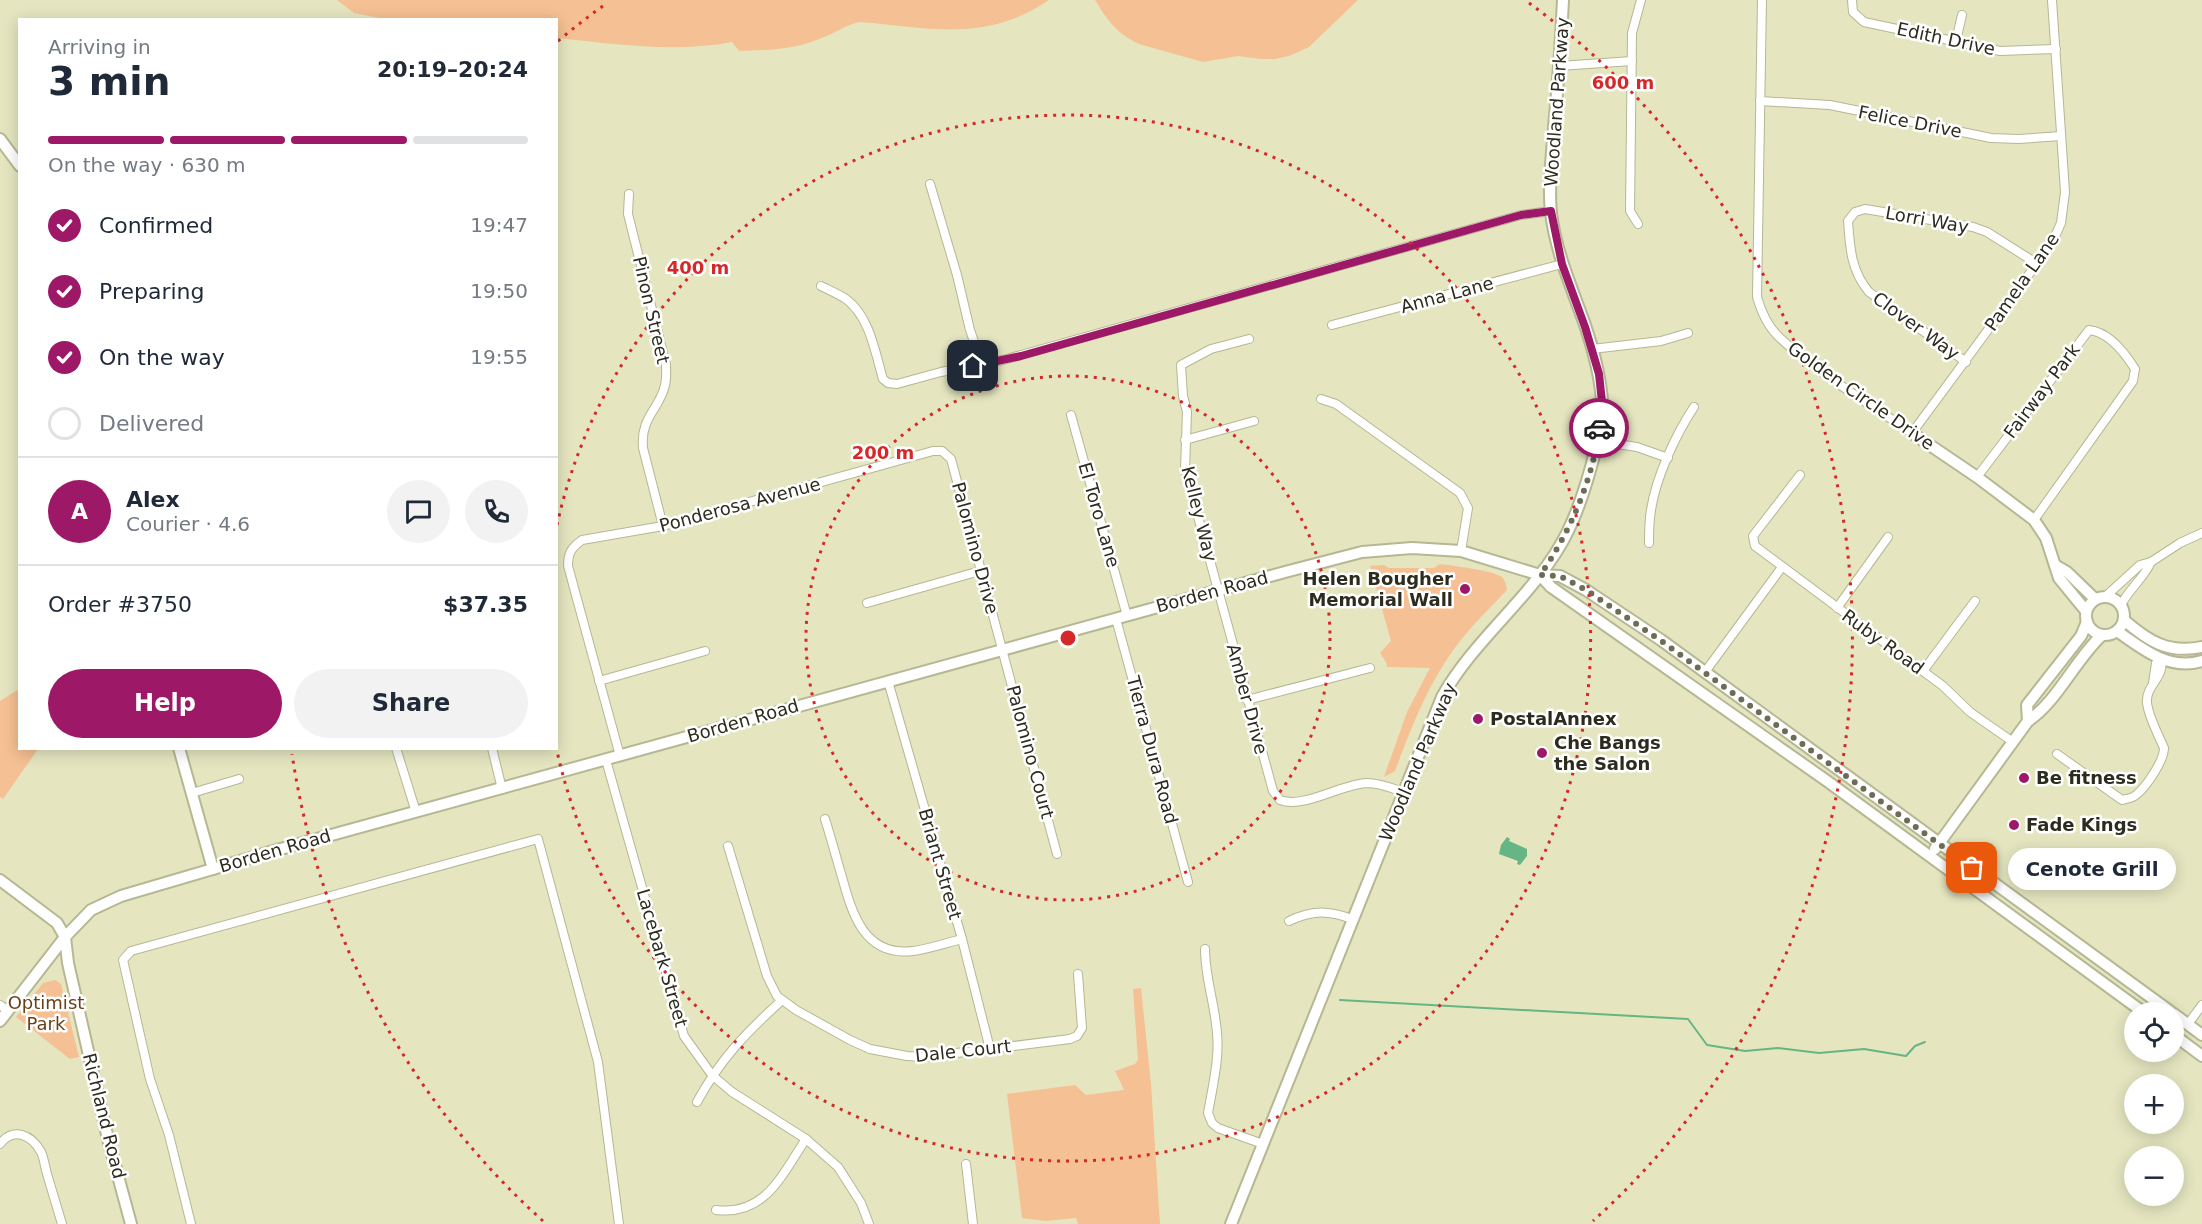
<!DOCTYPE html>
<html lang="en">
<head>
<meta charset="utf-8">
<style>
  :root { --surface:#fff; --page:#f2f2f3; --text:#1f2937; --muted:#747a83; --line:#e0e1e3; --accent:#9e1868 }
  body { margin:0; font-family:"DejaVu Sans",sans-serif; background:var(--page); color:var(--text); height:100vh; display:flex; flex-direction:column; font-size:22px; white-space:nowrap }
  * { box-sizing:border-box; margin:0 }
  p { font-size:20px; color:var(--muted) }
  .icon { flex:none; width:33px; height:33px; fill:none; stroke:currentColor; stroke-width:2; stroke-linecap:round; stroke-linejoin:round }
  .map { position:relative; flex:1; overflow:hidden }
  .side { position:absolute; left:18px; top:18px; width:540px; height:732px; display:flex; flex-direction:column; background:var(--surface); border-radius:0px; box-shadow:0 3px 15px #0003 }
  .side>* { flex:none }
  .fabs { position:absolute; left:2124px; top:1002px; display:grid; gap:12px }
  .fabs a { display:grid; place-items:center; width:60px; height:60px; border-radius:50%; background:var(--surface); box-shadow:0 3px 15px #0003; font-size:30px }
  .pin { position:absolute; display:grid; place-items:center; width:51px; height:51px; color:#fff; margin:-26px; border-radius:12px; box-shadow:0 3px 9px #0006 }
  .courier { position:absolute; display:grid; place-items:center; width:60px; height:60px; margin:-30px; border:4px solid #9e1868; border-radius:50%; background:#fff; color:#222; box-shadow:0 2px 8px #0007 }
  .bubble { position:absolute; height:42px; border-radius:21px; background:var(--surface); box-shadow:0 3px 15px #0003; font-size:20px; font-weight:600; line-height:42px; text-align:center }
  .headline em { font-style:normal; font-weight:600 }
  .headline div { display:flex; flex-direction:column-reverse }
  .headline { display:flex; align-items:center; justify-content:space-between; height:102px; padding:0 30px }
  h1 { font-size:39px; font-weight:600; line-height:45px }
  .bar { display:grid; grid-template-columns:repeat(4,1fr); gap:9px 6px; align-content:center; height:72px; padding:0 30px }
  .bar i { height:8px; border-radius:4px; background:var(--line) }
  .bar .on { background:var(--accent) }
  .bar p { grid-column:span 4 }
  .line { display:flex; align-items:center; gap:15px; padding:0 30px; border-top:2px solid var(--line) }
  .line div { flex:1 }
  .round { display:grid; place-items:center; flex:none; width:63px; height:63px; border-radius:32px; background:var(--page) }
  ol { padding:0 30px; list-style:none }
  li { display:flex; align-items:center; gap:18px; height:66px }
  li p { margin-inline-start:auto }
  li .icon { padding:6px; border-radius:50%; background:var(--accent); color:#fff; stroke-width:4 }
  li:last-child { color:var(--muted) }
  li i { width:33px; height:33px; border:3px solid var(--line); border-radius:50% }
  .button { display:flex; gap:12px; margin-top:auto; padding:12px 30px }
  .button a { flex:1; height:69px; border-radius:36px; background:var(--accent); color:#fff; font-size:24px; font-weight:600; line-height:69px; text-align:center }
  .button a+a { background:var(--page); color:var(--text) }
  .map>svg:first-child { display:block }
  .green { fill:#f5c093 }
  .water { fill:#66b584 }
  .lines { fill:none; stroke-linecap:round; stroke-linejoin:round }
  .stream { stroke:#66b584; stroke-width:2 }
  .street-casing { stroke:#b6b793; stroke-width:10 }
  .secondary-casing { stroke:#b6b793; stroke-width:14 }
  .street { stroke:#fff; stroke-width:8 }
  .secondary { stroke:#fff; stroke-width:10 }
  .done { stroke:#6d6d57; stroke-width:6; stroke-dasharray:0 10.8 }
  .route { stroke:#9e1868; stroke-width:8 }
  .ring { fill:none; stroke:#d62828; stroke-width:3; stroke-dasharray:3 6 }
  .poi-dot { fill:#9e1868; stroke:#fff; stroke-width:2 }
  .labels { text-anchor:middle; stroke-width:5; stroke-linejoin:round; paint-order:stroke }
  .street-label { font-size:18px; fill:#2c2c1e; stroke:#fff }
  .poi-label { font-size:18px; font-weight:bold; fill:#2c2c1e; stroke:#fff; text-anchor:start }
  .park-label { font-size:18px; fill:#6a3f14; stroke:#fff }
  .centre { fill:#d62828; stroke:#fff; stroke-width:3 }
  .ring-label { font-size:18px; text-anchor:middle; font-weight:bold; fill:#d62828; stroke:#fff; stroke-width:5; stroke-linejoin:round; paint-order:stroke }
</style>
</head>
<body>
<div class="map">
<svg width="2202" height="1224" viewBox="0 0 2202 1224">
  <rect width="100%" height="100%" fill="#e5e6c0"/>
  <g class="green">
    <path d="M 337,0 L 1049,0 C 986,43 930,28 860,22 C 847,24 836,33 824,37 C 795,50 770,50 739,51 L 732,42 C 674,53 614,44 557,38 L 556,20 L 385,19 L 354,13 Z"/>
    <path d="M 1095,0 L 1358,0 L 1309,47 L 1289,56 L 1275,59 L 1261,59 L 1238,56 L 1203,62 L 1139,44 C 1116,33 1108,21 1095,0 Z"/>
    <path d="M 1440,564 C 1454,566 1491,570 1502,577 C 1506,581 1506,586 1507,590 C 1493,605 1478,619 1465,635 C 1432,674 1413,723 1395,771 L 1384,777 L 1407,712 L 1430,668 L 1387,667 L 1386,662 L 1380,653 L 1391,641 L 1370,566 L 1384,565 L 1389,568 L 1434,568 Z"/>
    <polygon points="19,689 20,748 38,749 3,799 0,797 0,701"/>
    <polygon points="55,980 61,984 79,1057 70,1059 16,1017 43,983"/>
    <polygon points="1141,988 1151,1084 1160,1224 1078,1224 1076,1218 1046,1221 1022,1218 1007,1094 1075,1085 1086,1095 1124,1090 1115,1071 1135,1064 1138,1060 1133,989"/>
  </g>
  <polygon class="water" points="1507,837 1510,839 1509,841 1527,849 1527,856 1520,865 1517,864 1518,861 1499,854 1501,845"/>
  <g class="lines">
    <polyline class="stream" points="1340,1000 1688,1019 1707,1045 1745,1051 1778,1048 1819,1053 1864,1049 1906,1056 1915,1046 1925,1042"/>
    <defs>
      <g id="street">
        <path d="M 1762,0 L 1757,297 C 1761,311 1769,328 1780,338 C 1817,373 1870,404 1912,433 L 2052,243 L 2061,223 L 2065,192 L 2052,0"/>
        <polyline points="1852,0 1853,12 1864,22 2000,51 2056,49"/>
        <polyline points="1956,41 1962,15"/>
        <polyline points="1559,66 1632,61"/>
        <polyline points="1760,101 1830,105 1991,138 2019,139 2061,136"/>
        <polyline points="930,184 957,275 970,330 982,365"/>
        <path d="M 629,194 L 628,214 L 666,365 C 666,371 667,378 665,385 C 660,409 640,417 643,448 L 663,526"/>
        <polyline points="1638,224 1630,211 1632,33 1641,0"/>
        <path d="M 821,286 C 829,290 838,294 846,299 C 870,317 875,352 883,379 L 888,383 L 897,384 L 941,372 L 1003,360 L 1521,215 L 1551,211"/>
        <polyline points="1332,325 1562,264"/>
        <path d="M 1249,339 L 1211,349 L 1181,365 L 1183,396 L 1187,412 L 1185,469 L 1273,791 L 1280,800 C 1304,809 1341,784 1367,783 C 1380,783 1391,788 1403,792"/>
        <polyline points="1592,349 1661,341 1688,333"/>
        <path d="M 1966,362 L 1869,292 C 1851,271 1850,248 1848,221 L 1855,212 L 1865,209 L 1973,227 L 1987,232 L 2036,263"/>
        <polyline points="1321,399 1336,404 1460,493 1468,508 1461,551"/>
        <polyline points="1071,415 1127,616"/>
        <polyline points="1185,440 1254,421"/>
        <polyline points="1598,441 1637,447 1668,458"/>
        <polyline points="1800,475 1753,536 1755,546 1943,686 1970,712 2013,742"/>
        <path d="M 1977,477 L 2089,330 C 2109,332 2125,353 2135,369 L 2133,381 L 2034,520"/>
        <path d="M 1649,543 C 1649,532 1649,521 1651,510 C 1656,477 1676,434 1694,407"/>
        <polyline points="2106,596 2140,565 2151,562 2180,543 2202,533"/>
        <polyline points="867,603 980,571"/>
        <path d="M 2121,605 C 2129,589 2144,578 2151,562"/>
        <polyline points="1837,608 1888,537"/>
        <polyline points="1116,619 1188,882"/>
        <polyline points="1923,671 1975,601"/>
        <polyline points="1705,672 1782,567"/>
        <polyline points="599,681 705,651"/>
        <polyline points="888,681 962,939 990,1049"/>
        <polyline points="2153,683 2156,663 2160,659"/>
        <polyline points="1247,700 1370,668"/>
        <polyline points="396,748 416,812"/>
        <polyline points="492,748 502,789"/>
        <path d="M 2057,754 L 2122,800 C 2126,799 2133,798 2136,795 C 2146,787 2164,761 2164,748 C 2158,734 2149,718 2147,703 C 2145,685 2167,676 2160,659"/>
        <path d="M 620,756 L 568,566 C 568,553 571,548 582,540 L 663,526 L 933,451 L 942,451 L 951,459 L 1057,854"/>
        <polyline points="606,760 684,1036 712,1075 732,1092 806,1139 838,1167 861,1203 869,1224"/>
        <polyline points="192,793 239,779"/>
        <path d="M 825,819 C 831,838 836,857 842,877 C 852,913 864,957 913,951 C 929,949 946,943 962,939"/>
        <polyline points="728,846 767,976 777,996 796,1010 850,1040 870,1049 907,1056 924,1057 1070,1039 1077,1036 1082,1028 1078,974"/>
        <path d="M 1289,921 C 1312,910 1328,910 1352,919"/>
        <path d="M 1205,949 C 1205,975 1213,998 1216,1024 C 1221,1054 1213,1084 1208,1113 L 1212,1123 L 1218,1128 L 1263,1144"/>
        <polyline points="0,1005 8,1011"/>
        <polyline points="2188,1024 2202,1005"/>
        <path d="M 697,1102 C 721,1058 746,1033 782,1000"/>
        <path d="M 0,1144 C 13,1127 31,1134 41,1152 C 44,1158 45,1167 47,1174 C 52,1191 57,1207 62,1224"/>
        <polyline points="966,1164 973,1224"/>
        <path d="M 716,1210 C 766,1216 782,1174 806,1139"/>
        <polyline points="191,1224 169,1135 150,1079 123,960 131,951 538,839 598,1062 619,1224"/>
      </g>
      <g id="secondary">
        <polyline points="0,139 20,166"/>
        <polyline points="1912,433 1977,477 2034,520 2046,538 2059,578 2086,611"/>
        <polyline points="2055,565 2067,572 2095,599"/>
        <polyline points="1540,575 1551,587 1827,781 2143,1012"/>
        <circle cx="2105" cy="616" r="19"/>
        <path d="M 2124,620 C 2148,641 2168,654 2202,647"/>
        <path d="M 2117,631 C 2142,649 2169,671 2202,661"/>
        <polyline points="2028,721 2027,705 2081,636 2087,622"/>
        <polyline points="179,748 213,869"/>
        <path d="M 1935,849 L 2028,721 C 2057,702 2075,660 2102,635"/>
        <polyline points="0,880 57,923 65,937 68,963 108,1139 131,1224"/>
        <polyline points="2174,1014 2202,1035"/>
        <polyline points="0,1021 65,937 91,910 121,896 277,850 1285,572 1362,552 1412,548 1461,551 1540,575 1560,576 1586,590 1661,640 2171,1012"/>
        <polyline points="2174,1035 2202,1056"/>
        <path d="M 1231,1224 L 1442,697 C 1476,636 1538,593 1568,531 C 1583,500 1603,435 1602,400 C 1600,375 1593,349 1585,325 C 1572,288 1556,253 1551,213 C 1548,185 1552,155 1554,127 C 1558,84 1561,42 1563,0"/>
      </g>
    </defs>
    <use href="#street" class="street-casing"/>
    <use href="#secondary" class="secondary-casing"/>
    <use href="#street" class="street"/>
    <use href="#secondary" class="secondary"/>
  </g>
  <g class="lines">
    <path class="done" d="M 1599,428 C 1594,477 1569,535 1540,575 L 1560,576 L 1586,590 L 1660,640 L 1972,868"/>
    <polyline class="route" points="973,366 1021,356 1521,215 1551,211 1562,264 1585,327 1599,374 1602,402 1599,428"/>
  </g>
  <g class="ring">
    <circle cx="1068" cy="638" r="262"/>
    <path d="M557 525A523 523 0 1 1 557 751"/>
    <path d="M543 1221A785 785 0 0 1 292 754M558 41A785 785 0 0 1 607 3M1529 3A785 785 0 0 1 1593 1221"/>
  </g>
  <g class="poi-dot">
    <circle cx="1465" cy="589" r="6"/>
    <circle cx="1478" cy="719" r="6"/>
    <circle cx="1542" cy="753" r="6"/>
    <circle cx="2024" cy="778" r="6"/>
    <circle cx="2014" cy="825" r="6"/>
  </g>
  <g class="labels">
    <g class="street-label">
      <text transform="translate(1946 39) rotate(12)" y="6">Edith Drive</text>
      <text transform="translate(1557 102) rotate(-86)" y="6">Woodland Parkway</text>
      <text transform="translate(1910 122) rotate(11)" y="6">Felice Drive</text>
      <text transform="translate(1927 220) rotate(10)" y="6">Lorri Way</text>
      <text transform="translate(2022 282) rotate(-55)" y="6">Pamela Lane</text>
      <text transform="translate(1447 295) rotate(-15)" y="6">Anna Lane</text>
      <text transform="translate(651 310) rotate(77)" y="6">Pinon Street</text>
      <text transform="translate(1916 326) rotate(36)" y="6">Clover Way</text>
      <text transform="translate(2042 391) rotate(-53)" y="6">Fairway Park</text>
      <text transform="translate(1861 396) rotate(35)" y="6">Golden Circle Drive</text>
      <text transform="translate(740 505) rotate(-15)" y="6">Ponderosa Avenue</text>
      <text transform="translate(1199 514) rotate(76)" y="6">Kelley Way</text>
      <text transform="translate(1099 515) rotate(74)" y="6">El Toro Lane</text>
      <text transform="translate(975 548) rotate(75)" y="6">Palomino Drive</text>
      <text transform="translate(1212 592) rotate(-15)" y="6">Borden Road</text>
      <text transform="translate(1883 642) rotate(36)" y="6">Ruby Road</text>
      <text transform="translate(1247 699) rotate(75)" y="6">Amber Drive</text>
      <text transform="translate(743 721) rotate(-16)" y="6">Borden Road</text>
      <text transform="translate(1152 750) rotate(75)" y="6">Tierra Dura Road</text>
      <text transform="translate(1030 752) rotate(75)" y="6">Palomino Court</text>
      <text transform="translate(1418 762) rotate(-67)" y="6">Woodland Parkway</text>
      <text transform="translate(275 851) rotate(-16)" y="6">Borden Road</text>
      <text transform="translate(940 864) rotate(74)" y="6">Briant Street</text>
      <text transform="translate(662 958) rotate(74)" y="6">Lacebark Street</text>
      <text transform="translate(963 1051) rotate(-6)" y="6">Dale Court</text>
      <text transform="translate(104 1116) rotate(76)" y="6">Richland Road</text>
    </g>
    <g class="poi-label">
      <text x="1453" y="585" text-anchor="end">Helen Bougher<tspan x="1453" dy="21">Memorial Wall</tspan></text>
      <text x="1490" y="725">PostalAnnex</text>
      <text x="1554" y="749">Che Bangs<tspan x="1554" dy="21">the Salon</tspan></text>
      <text x="2036" y="784">Be fitness</text>
      <text x="2026" y="831">Fade Kings</text>
    </g>
    <g class="park-label">
      <text x="46" y="1009">Optimist<tspan x="46" dy="21">Park</tspan></text>
    </g>
  </g>
  <circle cx="1068" cy="638" r="9" class="centre"/>
  <g class="ring-label">
    <text x="1623" y="89">600 m</text>
    <text x="698" y="274">400 m</text>
    <text x="883" y="459">200 m</text>
  </g>
</svg>
<div class="fabs">
<a><svg class="icon" aria-label="locate" viewBox="0 0 24 24"><circle cx="12" cy="12" r="6"/><path d="M12 2v4M12 18v4M2 12h4M18 12h4"/></svg></a>
<a>+</a>
<a>−</a>
</div>
<div class="pin" style="left:1972px;top:868px;background:#ea580c"><svg class="icon" aria-label="bag" viewBox="0 0 24 24"><path d="M5 8h14l-1 12H6zM9 8a3 3 0 0 1 6 0"/></svg></div>
<div class="pin" style="left:973px;top:366px;background:#1f2937"><svg class="icon" aria-label="home" viewBox="0 0 24 24"><path d="M3 11l9-7 9 7M6 9v11h12V9"/></svg></div>
<div class="courier" style="left:1599px;top:428px"><svg class="icon" aria-label="car" viewBox="0 0 24 24"><path d="M5 17H2v-5l4-1 3-4h7l3 4 3 1v5h-3M9 17h6M6 11h13"/><circle cx="7" cy="17" r="2"/><circle cx="17" cy="17" r="2"/></svg></div>
<div class="bubble" style="left:2008px;top:848px;width:168px">Cenote Grill</div>
<section class="side">
<div class="headline"><div><h1>3 min</h1><p>Arriving in</p></div><em>20:19–20:24</em></div>
<div class="bar"><i class="on"></i><i class="on"></i><i class="on"></i><i></i><p>On the way · 630 m</p></div>
<ol>
<li><svg class="icon" aria-label="check" viewBox="0 0 24 24"><path d="M5 12l5 5 9-10"/></svg>Confirmed<p>19:47</p></li>
<li><svg class="icon" aria-label="check" viewBox="0 0 24 24"><path d="M5 12l5 5 9-10"/></svg>Preparing<p>19:50</p></li>
<li><svg class="icon" aria-label="check" viewBox="0 0 24 24"><path d="M5 12l5 5 9-10"/></svg>On the way<p>19:55</p></li>
<li><i></i>Delivered</li>
</ol>
<div class="line" style="height:108px"><b class="round" style="background:var(--accent);color:#fff">A</b><div><b>Alex</b><p>Courier · 4.6</p></div><a class="round"><svg class="icon" aria-label="chat" viewBox="0 0 24 24"><path d="M4 5h16v11H9l-5 4z"/></svg></a><a class="round"><svg class="icon" aria-label="phone" viewBox="0 0 24 24"><path d="M5 4h4l2 5-3 2q2 4 5 5l2-3 5 2v4C11 20 4 13 5 4z"/></svg></a></div>
<div class="line" style="height:78px"><div>Order #3750</div><b>$37.35</b></div>
<div class="button"><a>Help</a><a>Share</a></div>
</section>
</div>
</body>
</html>
